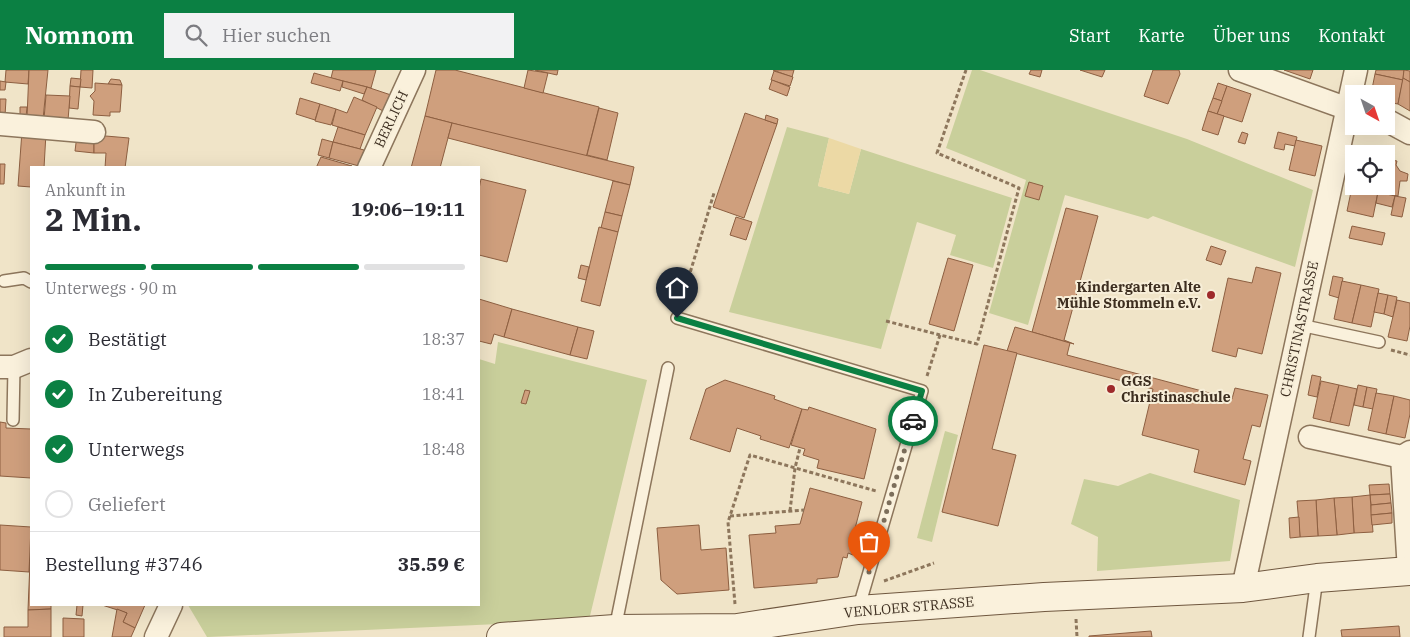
<!DOCTYPE html>
<html lang="de">
<head>
<meta charset="utf-8">
<style>
  :root { --surface:#fff; --page:#f2f2f3; --text:#2b2b33; --muted:#7c7c81; --line:#e1e1e2; --accent:#0b8043 }
  body { margin:0; font-family:"IBM Plex Serif",serif; background:var(--page); color:var(--text); height:100vh; display:flex; flex-direction:column; font-size:19px; white-space:nowrap }
  * { box-sizing:border-box; margin:0 }
  p { font-size:16px; color:var(--muted) }
  .icon { flex:none; width:28px; height:28px; fill:none; stroke:currentColor; stroke-width:2; stroke-linecap:round; stroke-linejoin:round }
  .map { position:relative; flex:1; overflow:hidden }
  .sheet { position:absolute; left:30px; top:96px; width:450px; height:440px; display:flex; flex-direction:column; background:var(--surface); border-radius:0px; box-shadow:0 5px 20px #0002 }
  .sheet>* { flex:none }
  .needle { width:32px; rotate:140deg }
  .buttons { position:absolute; left:1345px; top:15px; display:grid; gap:10px }
  .buttons a { display:grid; place-items:center; width:50px; height:50px; border-radius:0px; background:var(--surface); box-shadow:0 5px 20px #0002; font-size:25px }
  .pin { position:absolute; display:grid; place-items:center; width:42px; height:42px; color:#fff; margin:-51px -21px; border-radius:50% 50% 50% 0; rotate:-45deg; box-shadow:0 0 5px #0007 }
  .pin .icon { rotate:45deg }
  .courier { position:absolute; display:grid; place-items:center; width:50px; height:50px; margin:-25px; border:4px solid #0b8043; border-radius:50%; background:#fff; color:#222; box-shadow:0 1px 6px #0007 }
  .head em { font-style:normal; font-weight:700 }
  .head div { display:flex; flex-direction:column-reverse }
  .head { display:flex; align-items:center; justify-content:space-between; height:85px; padding:0 15px }
  h1 { font-size:32px; font-weight:700; line-height:38px }
  .bar { display:grid; grid-template-columns:repeat(4,1fr); gap:8px 5px; align-content:center; height:60px; padding:0 15px }
  .bar i { height:6px; border-radius:4px; background:var(--line) }
  .bar .current { background:var(--accent) }
  .bar p { grid-column:span 4 }
  .line { display:flex; align-items:center; gap:12px; padding:0 15px; border-top:1px solid var(--line) }
  .line div { flex:1 }
  ol { padding:0 15px; list-style:none }
  li { display:flex; align-items:center; gap:15px; height:55px }
  li p { margin-inline-start:auto }
  li .icon { padding:5px; border-radius:50%; background:var(--accent); color:#fff; stroke-width:4 }
  li:last-child { color:var(--muted) }
  li i { width:28px; height:28px; border:2px solid var(--line); border-radius:50% }
  header { display:flex; align-items:center; gap:30px; box-sizing:border-box; height:70px; padding:0 25px; background:var(--accent); color:#fff }
  header strong { font-size:24px }
  nav { display:flex; gap:28px; margin-inline-start:auto; font-size:18px }
  .search { width:350px; height:45px; background:var(--page); display:flex; align-items:center; gap:12px; box-sizing:border-box; padding:0 18px; border-radius:0px; color:var(--muted); font-size:19px }
  .map>svg:first-child { display:block }
  .green { fill:#c9cf9b }
  .sand { fill:#ecd9a5 }
  .building { fill:#cf9f7d; stroke:#8d5f41 }
  .lines { fill:none; stroke-linecap:round; stroke-linejoin:round }
  .lane-casing { stroke:#8d765c; stroke-width:14 }
  .street-casing { stroke:#8d765c; stroke-width:25 }
  .secondary-casing { stroke:#6f573f; stroke-width:30 }
  .path { stroke:#8d765c; stroke-width:3; stroke-dasharray:4 2.5; stroke-linecap:butt }
  .lane { stroke:#faf1dc; stroke-width:11 }
  .street { stroke:#faf1dc; stroke-width:22 }
  .secondary { stroke:#faf1dc; stroke-width:28 }
  .done { stroke:#7c6e5b; stroke-width:5; stroke-dasharray:0 9 }
  .route { stroke:#0b8043; stroke-width:6 }
  .poi-dot { fill:#9e2a2b; stroke:#f7eed8; stroke-width:2 }
  .labels { text-anchor:middle; stroke-width:4; stroke-linejoin:round; paint-order:stroke }
  .street-label { font-size:14px; fill:#3d2e20; stroke:#f7eed8 }
  .poi-label { font-size:14px; font-weight:bold; fill:#3d2e20; stroke:#f7eed8; text-anchor:end }
</style>
</head>
<body>
<header>
<strong>Nomnom</strong>
<div class="search"><svg class="icon" aria-label="search" viewBox="0 0 24 24"><circle cx="10" cy="10" r="6"/><path d="M15 15l6 6"/></svg>Hier suchen</div>
<nav><a>Start</a><a>Karte</a><a>Über uns</a><a>Kontakt</a></nav>
</header>
<div class="map">
<svg width="1410" height="567" viewBox="0 0 1410 567">
  <rect width="100%" height="100%" fill="#f0e4c8"/>
  <g class="green">
    <polygon points="972,0 980,0 1187,69 1313,120 1295,197 1153,146 1148,149 1065,125 1028,255 989,243 1026,110 946,78"/>
    <polygon points="787,57 829,68 818,116 849,124 861,79 1012,128 993,198 950,185 956,165 917,152 881,279 729,242"/>
    <polygon points="498,272 647,310 589,550 207,567 188,535 479,535 479,289 495,294"/>
    <polygon points="945,361 958,365 932,472 917,468"/>
    <polygon points="1150,403 1240,430 1230,491 1097,501 1098,467 1071,454 1084,409 1118,416"/>
  </g>
  <polygon class="sand" points="829,68 861,79 849,124 818,116"/>
  <g class="building">
    <polygon points="6,0 29,0 28,14 5,12"/>
    <polygon points="29,0 48,0 43,49 27,48"/>
    <polygon points="81,0 93,0 92,18 80,17"/>
    <polygon points="333,0 376,0 371,18 331,8"/>
    <polygon points="436,0 455,0 599,37 586,88 425,46"/>
    <polygon points="528,0 548,3 543,23 524,18"/>
    <polygon points="535,0 558,0 557,5"/>
    <polygon points="773,0 794,0 792,7"/>
    <polygon points="1031,0 1042,0 1040,7 1029,4"/>
    <polygon points="1080,0 1105,0 1102,7"/>
    <polygon points="1153,0 1179,0 1180,4 1168,34 1144,26"/>
    <polygon points="1284,0 1313,0 1310,9"/>
    <polygon points="1376,0 1404,0 1403,10 1375,4"/>
    <polygon points="1404,0 1410,1 1410,12 1403,8"/>
    <polygon points="774,1 793,7 790,16 771,10"/>
    <polygon points="314,3 343,11 340,21 311,13"/>
    <polygon points="1375,4 1403,10 1398,34 1386,32 1386,24 1371,24"/>
    <polygon points="71,8 81,9 80,17 70,16"/>
    <polygon points="1403,8 1410,12 1410,41 1398,34"/>
    <polygon points="111,9 120,10 122,15 108,14"/>
    <polygon points="772,10 790,17 787,26 769,19"/>
    <polygon points="0,11 6,12 5,20 0,20"/>
    <polygon points="343,11 367,17 364,24 342,17"/>
    <polygon points="95,13 122,15 120,42 110,42 110,46 93,45 94,31 90,26 95,21"/>
    <polygon points="1218,13 1227,16 1222,31 1213,28"/>
    <polygon points="70,16 80,17 78,39 69,38"/>
    <polygon points="1227,16 1251,24 1242,52 1217,44"/>
    <polygon points="367,17 391,25 385,42 362,30"/>
    <polygon points="46,25 70,26 68,50 44,49"/>
    <polygon points="354,27 377,37 365,65 332,55 336,39 347,43"/>
    <polygon points="300,28 320,34 315,50 296,44"/>
    <polygon points="1213,28 1222,31 1217,44 1208,41"/>
    <polygon points="0,29 6,29 5,46 0,46"/>
    <polygon points="320,34 336,39 331,55 315,51"/>
    <polygon points="20,37 27,37 26,47 20,47"/>
    <polygon points="599,38 618,43 607,90 587,85"/>
    <polygon points="1208,41 1224,46 1218,65 1202,60"/>
    <polygon points="745,43 777,54 744,148 713,137"/>
    <polygon points="766,45 778,49 777,54 765,50"/>
    <polygon points="425,46 452,53 440,98 411,98"/>
    <polygon points="452,53 634,97 630,115 448,68"/>
    <polygon points="338,57 365,65 360,79 333,72"/>
    <polygon points="22,61 46,63 44,98 31,98 31,117 18,116"/>
    <polygon points="1242,62 1248,64 1245,74 1238,72"/>
    <polygon points="1278,62 1297,67 1295,76 1285,74 1284,80 1274,78"/>
    <polygon points="77,65 94,65 94,83 75,81"/>
    <polygon points="94,65 129,68 125,98 105,98 106,83 94,83"/>
    <polygon points="322,69 333,72 329,88 318,85"/>
    <polygon points="1296,70 1322,76 1315,106 1289,100"/>
    <polygon points="333,72 364,80 359,96 329,88"/>
    <polygon points="321,87 352,96 316,98"/>
    <polygon points="1386,89 1397,91 1396,95 1400,101 1408,104 1407,111 1400,111 1398,126 1352,117 1354,109 1354,116 1386,116"/>
    <polygon points="0,94 5,94 4,114 0,114"/>
    <polygon points="481,109 526,120 507,192 479,185 479,119"/>
    <polygon points="613,111 630,115 622,146 605,142"/>
    <polygon points="1029,112 1043,116 1039,130 1025,126"/>
    <polygon points="1352,117 1378,122 1373,147 1347,141"/>
    <polygon points="1378,122 1395,126 1392,137 1376,133"/>
    <polygon points="1395,126 1406,128 1402,147 1391,145"/>
    <polygon points="1066,138 1098,146 1064,270 1074,274 1032,262"/>
    <polygon points="605,142 622,146 618,162 601,158"/>
    <polygon points="736,147 752,152 746,170 730,165"/>
    <polygon points="1352,156 1385,163 1382,175 1349,168"/>
    <polygon points="599,157 618,162 600,236 581,231"/>
    <polygon points="1211,176 1226,181 1221,195 1206,190"/>
    <polygon points="948,188 973,195 954,261 929,254"/>
    <polygon points="581,195 589,197 586,210 578,208"/>
    <polygon points="1256,197 1281,203 1262,284 1238,278 1236,287 1212,281 1228,208 1252,213"/>
    <polygon points="1333,206 1343,208 1339,228 1329,225"/>
    <polygon points="1342,211 1361,215 1352,253 1334,249"/>
    <polygon points="1361,215 1379,219 1371,257 1352,253"/>
    <polygon points="1378,223 1388,225 1384,244 1374,242"/>
    <polygon points="1388,225 1397,227 1393,247 1384,244"/>
    <polygon points="479,229 512,239 504,267 494,264 491,274 479,271"/>
    <polygon points="1397,230 1410,233 1410,256 1407,271 1388,267"/>
    <polygon points="512,239 578,257 570,285 504,267"/>
    <polygon points="578,257 594,261 587,289 570,285"/>
    <polygon points="1015,257 1070,273 1067,285 1232,329 1235,318 1268,325 1260,357 1252,355 1243,389 1251,391 1245,415 1194,402 1199,380 1142,365 1153,319 1007,281"/>
    <polygon points="984,275 1017,283 992,379 1016,385 998,456 942,442"/>
    <polygon points="1312,305 1321,307 1317,327 1308,325"/>
    <polygon points="725,310 775,326 774,329 802,339 789,378 760,369 761,366 737,358 730,382 690,369 706,319"/>
    <polygon points="1321,311 1339,315 1330,352 1313,348"/>
    <polygon points="1339,315 1357,319 1349,356 1330,352"/>
    <polygon points="1358,315 1367,317 1363,337 1354,335"/>
    <polygon points="1367,317 1377,319 1373,339 1363,337"/>
    <polygon points="525,320 530,321 526,334 521,333"/>
    <polygon points="1376,323 1394,326 1386,364 1368,360"/>
    <polygon points="1394,326 1410,330 1410,344 1405,368 1386,364"/>
    <polygon points="809,337 876,359 864,409 817,398 819,390 803,385 805,379 791,375 802,339 808,340"/>
    <polygon points="0,352 6,353 6,358 31,359 31,408 0,406"/>
    <polygon points="1389,414 1390,424 1370,425 1369,415"/>
    <polygon points="810,418 862,432 852,470 856,471 853,485 848,483 847,488 843,487 838,507 817,509 817,513 754,518 749,465 776,463 775,456 800,454"/>
    <polygon points="1390,424 1391,433 1371,435 1370,425"/>
    <polygon points="1370,425 1373,462 1354,463 1352,427"/>
    <polygon points="1352,427 1354,463 1337,465 1334,428"/>
    <polygon points="1334,428 1337,465 1318,466 1316,430"/>
    <polygon points="1316,430 1318,466 1300,467 1297,431"/>
    <polygon points="1391,433 1392,443 1371,445 1371,435"/>
    <polygon points="1392,443 1392,453 1372,455 1371,445"/>
    <polygon points="1299,447 1300,467 1290,468 1289,448"/>
    <polygon points="0,455 31,457 29,502 0,500"/>
    <polygon points="699,455 701,480 726,478 729,520 677,524 661,510 657,458"/>
    <polygon points="30,492 31,535 51,535 51,539 28,540"/>
    <polygon points="77,535 83,535 82,546 76,545"/>
    <polygon points="102,535 145,535 135,558 123,552 127,543"/>
    <polygon points="51,539 51,567 4,567 4,557 28,557 28,540"/>
    <polygon points="117,539 127,543 123,552 135,558 131,567 112,567"/>
    <polygon points="63,548 84,549 84,567 63,567"/>
    <polygon points="1399,556 1400,567 1342,567 1341,560"/>
    <polygon points="1151,561 1152,567 1089,567 1089,566"/>
  </g>
  <g class="lines">
    <defs>
      <g id="lane">
        <polyline points="4,211 24,208 31,212"/>
        <polyline points="677,248 922,321 858,540"/>
        <polyline points="1300,255 1379,272"/>
        <polyline points="13,350 14,297"/>
        <polyline points="615,559 668,298"/>
        <polyline points="1309,567 1317,508"/>
      </g>
      <g id="street">
        <polyline points="1240,0 1354,41"/>
        <polyline points="1386,50 1410,63"/>
        <polyline points="0,54 94,62"/>
        <polyline points="369,98 414,0"/>
        <polyline points="0,297 14,297 31,290"/>
        <polyline points="1310,367 1402,387 1410,382"/>
        <polyline points="1402,387 1409,501"/>
        <polyline points="1243,518 1356,0"/>
        <polyline points="156,567 171,535"/>
      </g>
      <polyline id="secondary" points="501,567 615,559 737,558 858,540 1044,527 1243,518 1317,508 1410,501"/>
    </defs>
    <use href="#lane" class="lane-casing"/>
    <use href="#street" class="street-casing"/>
    <use href="#secondary" class="secondary-casing"/>
    <g class="path">
      <polyline points="681,233 714,123"/>
      <polyline points="886,251 940,265"/>
      <polyline points="1391,280 1410,285"/>
      <polyline points="927,306 940,265 977,274 1019,118 937,83 966,0"/>
      <polyline points="790,441 795,398 800,378"/>
      <polyline points="730,446 804,440"/>
      <polyline points="884,511 934,493"/>
      <polyline points="735,534 728,452 750,385 876,421"/>
      <polyline points="1076,549 1077,567"/>
    </g>
    <use href="#lane" class="lane"/>
    <use href="#street" class="street"/>
    <use href="#secondary" class="secondary"/>
  </g>
  <g class="lines">
    <polyline class="done" points="869,502 913,351"/>
    <polyline class="route" points="677,248 922,321 913,351"/>
  </g>
  <g class="poi-dot">
    <circle cx="1211" cy="225" r="5"/>
    <circle cx="1111" cy="319" r="5"/>
  </g>
  <g class="labels">
    <g class="street-label">
      <text transform="translate(391 49) rotate(-65)" y="5">BERLICH</text>
      <text transform="translate(1299 259) rotate(-78)" y="5">CHRISTINASTRASSE</text>
      <text transform="translate(909 537) rotate(-5)" y="5">VENLOER STRASSE</text>
    </g>
    <g class="poi-label">
      <text x="1201" y="222">Kindergarten Alte<tspan x="1201" dy="16">Mühle Stommeln e.V.</tspan></text>
      <text x="1121" y="316" text-anchor="start">GGS<tspan x="1121" dy="16">Christinaschule</tspan></text>
    </g>
  </g>
</svg>
<div class="buttons">
<a><svg class="needle" viewBox="-14 -14 28 28"><path d="M0-13l5 13h-10z" fill="#e53935"/><path d="M0 13l5-13h-10z" fill="#7c7c81"/></svg></a>
<a><svg class="icon" aria-label="locate" viewBox="0 0 24 24"><circle cx="12" cy="12" r="6"/><path d="M12 2v4M12 18v4M2 12h4M18 12h4"/></svg></a>
</div>
<div class="pin" style="left:869px;top:502px;background:#ea580c"><svg class="icon" aria-label="bag" viewBox="0 0 24 24"><path d="M5 8h14l-1 12H6zM9 8a3 3 0 0 1 6 0"/></svg></div>
<div class="pin" style="left:677px;top:248px;background:#1f2937"><svg class="icon" aria-label="home" viewBox="0 0 24 24"><path d="M3 11l9-7 9 7M6 9v11h12V9"/></svg></div>
<div class="courier" style="left:913px;top:351px"><svg class="icon" aria-label="car" viewBox="0 0 24 24"><path d="M5 17H2v-5l4-1 3-4h7l3 4 3 1v5h-3M9 17h6M6 11h13"/><circle cx="7" cy="17" r="2"/><circle cx="17" cy="17" r="2"/></svg></div>
<section class="sheet">
<div class="head"><div><h1>2 Min.</h1><p>Ankunft in</p></div><em>19:06–19:11</em></div>
<div class="bar"><i class="current"></i><i class="current"></i><i class="current"></i><i></i><p>Unterwegs · 90 m</p></div>
<ol>
<li><svg class="icon" aria-label="check" viewBox="0 0 24 24"><path d="M5 12l5 5 9-10"/></svg>Bestätigt<p>18:37</p></li>
<li><svg class="icon" aria-label="check" viewBox="0 0 24 24"><path d="M5 12l5 5 9-10"/></svg>In Zubereitung<p>18:41</p></li>
<li><svg class="icon" aria-label="check" viewBox="0 0 24 24"><path d="M5 12l5 5 9-10"/></svg>Unterwegs<p>18:48</p></li>
<li><i></i>Geliefert</li>
</ol>
<div class="line" style="height:65px"><div>Bestellung #3746</div><b>35.59 €</b></div>
</section>
</div>
</body>
</html>
